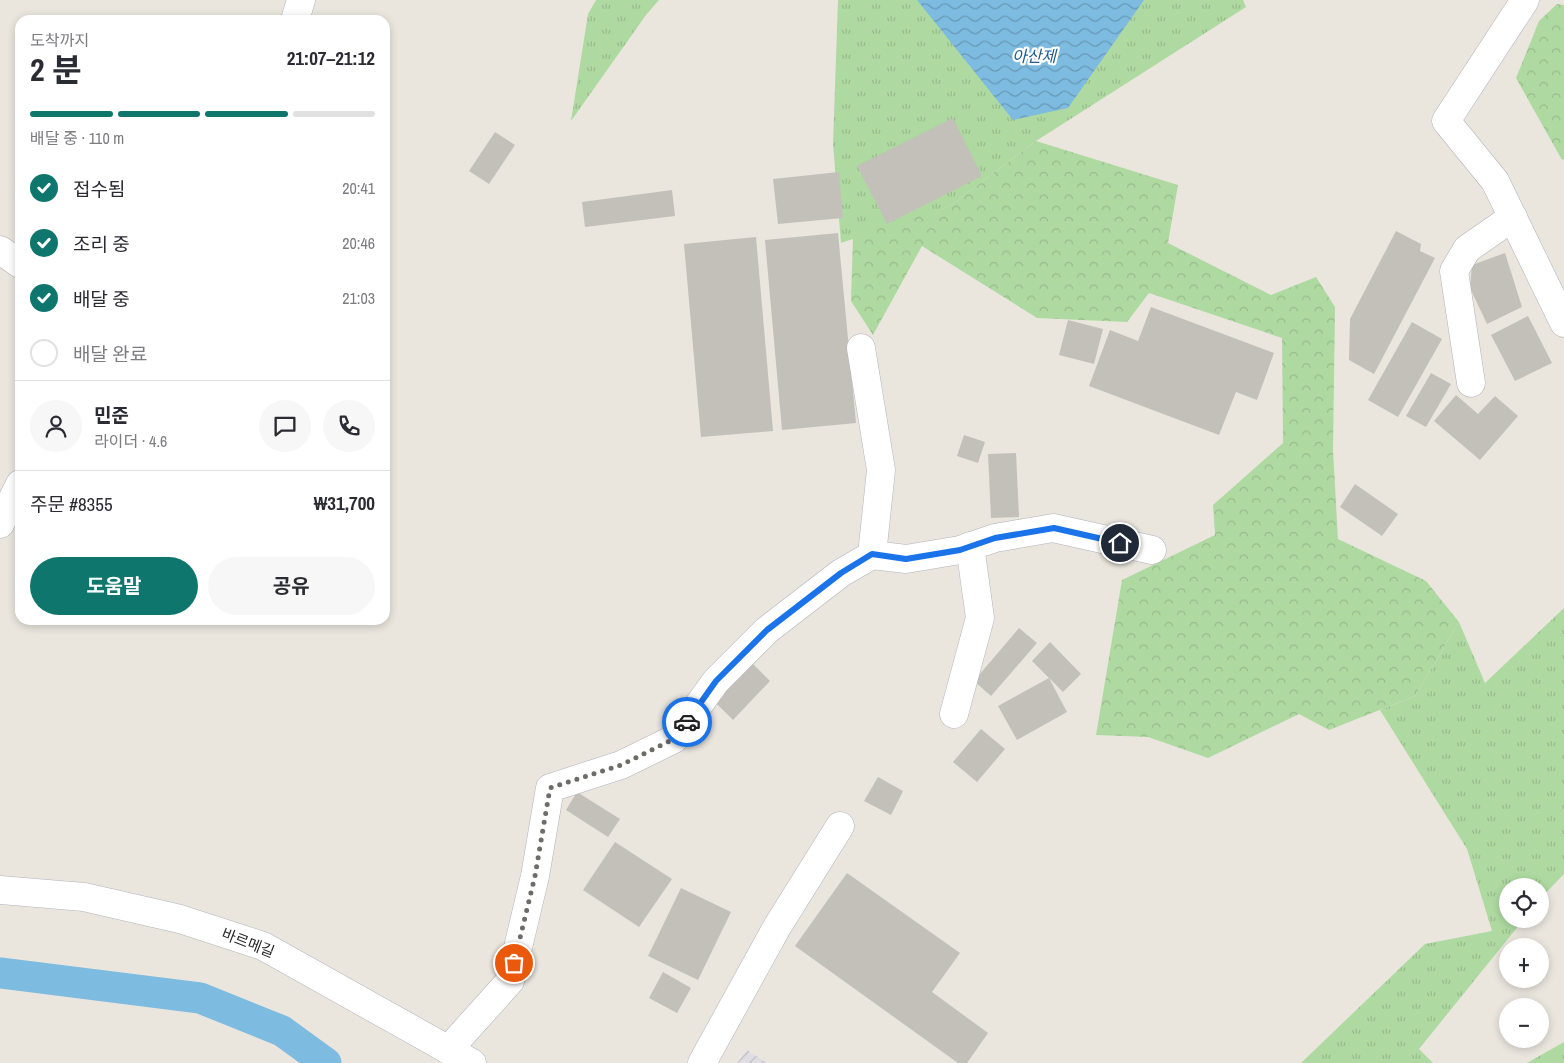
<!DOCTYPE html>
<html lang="ko">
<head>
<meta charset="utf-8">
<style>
  :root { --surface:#fff; --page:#f7f7f7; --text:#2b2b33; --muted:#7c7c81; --line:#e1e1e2; --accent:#0f766e }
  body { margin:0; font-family:"Archivo Narrow","Noto Sans KR",sans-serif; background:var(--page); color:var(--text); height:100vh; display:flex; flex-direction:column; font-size:19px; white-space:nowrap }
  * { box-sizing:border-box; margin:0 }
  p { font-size:16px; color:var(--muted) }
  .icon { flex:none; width:28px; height:28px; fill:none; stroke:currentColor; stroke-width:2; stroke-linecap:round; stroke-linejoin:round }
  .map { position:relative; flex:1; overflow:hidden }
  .panel { position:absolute; left:15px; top:15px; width:375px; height:610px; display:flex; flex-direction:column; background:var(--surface); border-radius:15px; box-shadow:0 2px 8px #0003 }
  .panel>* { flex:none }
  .fabs { position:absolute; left:1499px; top:878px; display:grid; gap:10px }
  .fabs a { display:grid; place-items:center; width:50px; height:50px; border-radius:50%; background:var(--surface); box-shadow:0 2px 8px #0003; font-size:25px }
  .pin { position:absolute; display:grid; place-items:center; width:42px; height:42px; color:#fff; margin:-21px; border:2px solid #fff; border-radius:50%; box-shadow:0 1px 5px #0007 }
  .courier { position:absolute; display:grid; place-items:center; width:50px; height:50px; margin:-25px; border:4px solid #1a73e8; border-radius:50%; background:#fff; color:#222; box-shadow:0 1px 6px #0007 }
  .overview em { font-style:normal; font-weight:700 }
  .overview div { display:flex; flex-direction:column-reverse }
  .overview { display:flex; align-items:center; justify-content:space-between; height:85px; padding:0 15px }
  h1 { font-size:32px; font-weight:700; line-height:38px }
  .bar { display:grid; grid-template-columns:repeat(4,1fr); gap:8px 5px; align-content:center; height:60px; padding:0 15px }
  .bar i { height:6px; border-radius:4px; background:var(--line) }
  .bar .selected { background:var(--accent) }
  .bar p { grid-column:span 4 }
  .line { display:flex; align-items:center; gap:12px; padding:0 15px; border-top:1px solid var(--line) }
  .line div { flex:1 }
  .round { display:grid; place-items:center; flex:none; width:52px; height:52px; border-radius:26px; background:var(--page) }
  ol { padding:0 15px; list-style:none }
  li { display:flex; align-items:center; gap:15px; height:55px }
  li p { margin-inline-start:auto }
  li .icon { padding:5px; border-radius:50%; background:var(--accent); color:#fff; stroke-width:4 }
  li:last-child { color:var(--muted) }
  li i { width:28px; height:28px; border:2px solid var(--line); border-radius:50% }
  .cta { display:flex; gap:10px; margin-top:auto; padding:10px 15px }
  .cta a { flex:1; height:58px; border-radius:30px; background:var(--accent); color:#fff; font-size:20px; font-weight:700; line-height:58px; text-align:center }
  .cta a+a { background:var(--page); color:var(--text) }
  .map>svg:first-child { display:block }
  .industrial { fill:url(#industrial-furrows) }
  .grass { fill:url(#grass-tufts) }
  .forest { fill:url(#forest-crowns) }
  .water { fill:url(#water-waves) }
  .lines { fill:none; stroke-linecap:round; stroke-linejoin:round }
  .canal { stroke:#7dbbe0; stroke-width:31 }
  .building { fill:#c3c0b9 }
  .minor-casing { stroke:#b1b2bc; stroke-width:29 }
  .minor { stroke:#fff; stroke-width:28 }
  .done { stroke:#6d6c69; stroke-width:5; stroke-dasharray:0 9 }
  .route { stroke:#1a73e8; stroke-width:6 }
  .labels { text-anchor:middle; stroke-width:4.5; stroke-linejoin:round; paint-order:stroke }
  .street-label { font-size:15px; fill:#2a2a2a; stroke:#fff }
  .water-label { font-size:16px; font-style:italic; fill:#1e5a8a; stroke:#fff }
</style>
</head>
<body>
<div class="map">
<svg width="1564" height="1063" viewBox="0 0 1564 1063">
  <defs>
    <pattern id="industrial-furrows" width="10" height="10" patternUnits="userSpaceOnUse" patternTransform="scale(1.25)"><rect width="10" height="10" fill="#e0dde4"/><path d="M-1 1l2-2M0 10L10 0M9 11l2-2" fill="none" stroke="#c0bec4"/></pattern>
    <pattern id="grass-tufts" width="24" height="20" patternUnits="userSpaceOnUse" patternTransform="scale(1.25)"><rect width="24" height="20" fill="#aedaa1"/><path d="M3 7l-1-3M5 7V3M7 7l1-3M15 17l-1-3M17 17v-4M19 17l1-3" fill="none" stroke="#96bb8b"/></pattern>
    <pattern id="forest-crowns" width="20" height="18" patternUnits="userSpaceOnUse" patternTransform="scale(1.25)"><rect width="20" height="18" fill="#aedaa1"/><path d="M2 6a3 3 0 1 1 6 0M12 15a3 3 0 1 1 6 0" fill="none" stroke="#96bb8b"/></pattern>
    <pattern id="water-waves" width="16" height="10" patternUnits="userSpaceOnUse" patternTransform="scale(1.25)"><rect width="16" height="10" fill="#7dbbe0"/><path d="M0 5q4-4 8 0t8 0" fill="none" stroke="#6798b6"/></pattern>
  </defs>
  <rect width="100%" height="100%" fill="#eae6de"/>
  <polygon class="industrial" points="747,1050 767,1063 737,1063"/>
  <g class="grass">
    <polygon points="596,0 659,0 646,15 571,121 588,14"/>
    <polygon points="838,0 1243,0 1246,7 1036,141 950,206 841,243 833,144"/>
    <polygon points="1564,608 1564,874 1540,899 1540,886 1508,886 1508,919 1524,919 1419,1049 1433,1063 1301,1063 1425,944 1492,931 1467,849 1380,710 1415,696 1459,622 1485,683"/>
    <polygon points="1564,1042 1564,1063 1527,1063"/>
  </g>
  <g class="forest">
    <polygon points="1557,4 1564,5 1564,159 1562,160 1516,78 1539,21"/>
    <polygon points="1036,141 1178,185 1168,243 1271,295 1316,277 1335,307 1333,450 1338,539 1426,581 1459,622 1415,696 1329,730 1299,714 1208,758 1148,737 1096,735 1122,580 1215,535 1213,505 1283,443 1282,338 1149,293 1127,322 1037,318 922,246 873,335 851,301 853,236 950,206"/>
  </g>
  <polygon class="water" points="917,0 1144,0 1068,108 1013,120"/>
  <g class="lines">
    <polyline class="canal" points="0,973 200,998 282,1031 326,1063"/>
  </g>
  <g class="building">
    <polygon points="953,118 982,176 887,224 857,166"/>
    <polygon points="495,132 515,145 489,184 469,171"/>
    <polygon points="839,172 843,218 778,224 773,179"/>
    <polygon points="672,190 675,216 585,227 582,202"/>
    <polygon points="1396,231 1421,244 1420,251 1435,258 1374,374 1349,360 1350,319"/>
    <polygon points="838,233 856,423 782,430 765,240"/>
    <polygon points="756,237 773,431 701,437 684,244"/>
    <polygon points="1505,253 1522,307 1487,324 1470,288 1472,265"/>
    <polygon points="1151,307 1274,353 1257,400 1236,392 1219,435 1089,386 1110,330 1138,341"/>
    <polygon points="1528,316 1552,363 1515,381 1491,335"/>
    <polygon points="1068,320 1103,329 1094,364 1059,355"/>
    <polygon points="1412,322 1442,339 1398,417 1368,400"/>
    <polygon points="1431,373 1451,384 1426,427 1406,416"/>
    <polygon points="1456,395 1478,414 1495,396 1518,416 1480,460 1434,421"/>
    <polygon points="964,435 985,442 978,463 957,456"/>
    <polygon points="1016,453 1019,517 991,518 988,454"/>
    <polygon points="1355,484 1398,514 1382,536 1340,507"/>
    <polygon points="1019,628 1037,643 991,696 974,681"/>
    <polygon points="1050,642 1081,674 1063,692 1032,661"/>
    <polygon points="752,663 770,681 733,720 714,701"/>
    <polygon points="1049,678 1067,712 1017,740 998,706"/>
    <polygon points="981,729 1005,749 977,782 953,762"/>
    <polygon points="878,777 903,791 891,815 864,801"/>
    <polygon points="577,792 620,819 608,837 566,810"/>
    <polygon points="615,842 672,879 639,927 583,890"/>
    <polygon points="847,873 960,953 932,992 988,1033 967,1063 958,1063 795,946"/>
    <polygon points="681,888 731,912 698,980 648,956"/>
    <polygon points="663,972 691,988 677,1013 649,998"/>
  </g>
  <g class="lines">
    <defs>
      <g id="minor">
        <polyline points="1525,0 1446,121 1495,181 1564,323"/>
        <polyline points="295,20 301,0"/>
        <polyline points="0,250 20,264"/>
        <polyline points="861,348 881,470 872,555"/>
        <polyline points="1471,383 1454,271 1467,249 1513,217"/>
        <polyline points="0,524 20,484"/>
        <polyline points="954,714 980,618 970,546"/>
        <polyline points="0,890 84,897 180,919 263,946 472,1063"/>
        <polyline points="448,1050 510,981 535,876 550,788 621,765 674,739 716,681 767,630 841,573 872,555 906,559 960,550 995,538 1053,528 1152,550"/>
        <polyline points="702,1063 777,927 840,826"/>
      </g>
    </defs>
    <use href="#minor" class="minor-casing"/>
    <use href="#minor" class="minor"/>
  </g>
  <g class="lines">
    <polyline class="done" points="514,963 535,876 550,788 621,765 674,739 687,722"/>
    <polyline class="route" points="687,722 716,681 767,630 841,573 872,554 906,559 960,550 995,538 1054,528 1120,543"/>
  </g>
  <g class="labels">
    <g class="street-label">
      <text transform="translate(248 943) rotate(21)" y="5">바르메길</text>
    </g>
    <g class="water-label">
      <text x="1034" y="62">아산제</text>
    </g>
  </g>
</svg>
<div class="fabs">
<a><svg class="icon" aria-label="locate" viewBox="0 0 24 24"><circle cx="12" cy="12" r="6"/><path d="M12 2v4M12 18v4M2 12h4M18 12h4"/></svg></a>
<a>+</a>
<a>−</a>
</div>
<div class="pin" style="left:514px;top:963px;background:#ea580c"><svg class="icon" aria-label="bag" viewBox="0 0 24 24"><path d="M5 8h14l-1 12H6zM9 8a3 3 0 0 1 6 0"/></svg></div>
<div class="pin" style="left:1120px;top:543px;background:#1f2937"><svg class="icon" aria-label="home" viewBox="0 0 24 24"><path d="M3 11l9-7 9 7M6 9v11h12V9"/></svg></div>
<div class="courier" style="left:687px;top:722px"><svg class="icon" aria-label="car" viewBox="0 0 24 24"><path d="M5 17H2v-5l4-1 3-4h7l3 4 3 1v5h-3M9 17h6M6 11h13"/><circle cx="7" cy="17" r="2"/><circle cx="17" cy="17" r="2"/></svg></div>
<section class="panel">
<div class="overview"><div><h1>2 분</h1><p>도착까지</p></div><em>21:07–21:12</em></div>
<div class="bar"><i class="selected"></i><i class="selected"></i><i class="selected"></i><i></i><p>배달 중 · 110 m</p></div>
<ol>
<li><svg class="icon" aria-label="check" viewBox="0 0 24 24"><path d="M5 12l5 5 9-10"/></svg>접수됨<p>20:41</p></li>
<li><svg class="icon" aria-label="check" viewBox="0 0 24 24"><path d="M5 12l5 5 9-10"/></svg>조리 중<p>20:46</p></li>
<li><svg class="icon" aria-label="check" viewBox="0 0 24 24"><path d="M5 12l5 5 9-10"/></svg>배달 중<p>21:03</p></li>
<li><i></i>배달 완료</li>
</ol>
<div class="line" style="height:90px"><a class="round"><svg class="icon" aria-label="person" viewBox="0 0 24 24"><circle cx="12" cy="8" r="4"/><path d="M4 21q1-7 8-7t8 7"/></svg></a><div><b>민준</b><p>라이더 · 4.6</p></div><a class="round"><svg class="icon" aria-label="chat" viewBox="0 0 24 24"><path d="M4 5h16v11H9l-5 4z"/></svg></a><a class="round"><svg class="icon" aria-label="phone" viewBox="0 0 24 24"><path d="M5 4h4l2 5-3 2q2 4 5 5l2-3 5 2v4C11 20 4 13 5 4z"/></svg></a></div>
<div class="line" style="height:65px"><div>주문 #8355</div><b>₩31,700</b></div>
<div class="cta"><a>도움말</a><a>공유</a></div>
</section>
</div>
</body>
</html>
